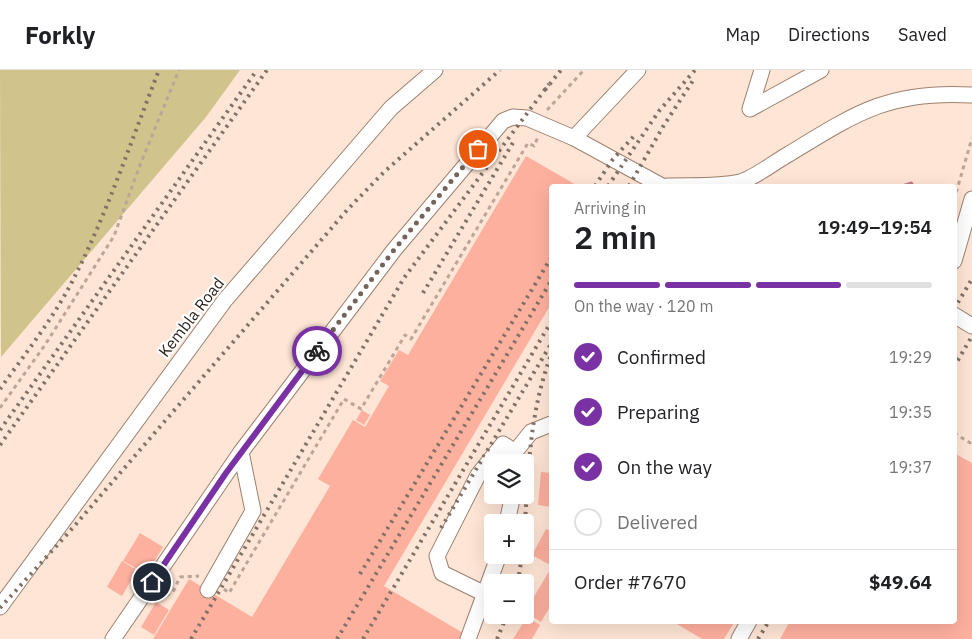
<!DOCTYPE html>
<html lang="en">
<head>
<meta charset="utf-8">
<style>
  :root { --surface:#fff; --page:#f2f2f2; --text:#202124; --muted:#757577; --line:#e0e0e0; --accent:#7931a4 }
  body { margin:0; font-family:"IBM Plex Sans",sans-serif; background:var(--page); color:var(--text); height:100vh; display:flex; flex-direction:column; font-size:19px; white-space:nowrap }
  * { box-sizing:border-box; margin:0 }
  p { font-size:16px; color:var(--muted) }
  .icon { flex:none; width:28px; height:28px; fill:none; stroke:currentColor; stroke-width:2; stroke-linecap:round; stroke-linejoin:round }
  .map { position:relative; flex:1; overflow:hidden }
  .panel { position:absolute; left:549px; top:114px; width:408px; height:440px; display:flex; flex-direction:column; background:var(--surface); border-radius:5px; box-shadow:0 5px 20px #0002 }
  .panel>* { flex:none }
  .buttons { position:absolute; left:484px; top:384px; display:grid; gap:10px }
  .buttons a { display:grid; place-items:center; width:50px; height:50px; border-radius:5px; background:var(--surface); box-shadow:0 5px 20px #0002; font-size:25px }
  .pin { position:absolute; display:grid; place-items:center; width:42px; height:42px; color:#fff; margin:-21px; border:2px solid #fff; border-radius:50%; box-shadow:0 1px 5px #0007 }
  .courier { position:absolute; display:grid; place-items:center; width:50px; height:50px; margin:-25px; border:4px solid #7931a4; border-radius:50%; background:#fff; color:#222; box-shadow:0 1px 6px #0007 }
  .overview em { font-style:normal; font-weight:600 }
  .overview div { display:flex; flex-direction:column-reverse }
  .overview { display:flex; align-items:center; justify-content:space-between; height:85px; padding:0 25px }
  h1 { font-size:32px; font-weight:600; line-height:38px }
  .bar { display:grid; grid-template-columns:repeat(4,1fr); gap:8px 5px; align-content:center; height:60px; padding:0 25px }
  .bar i { height:6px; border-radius:4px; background:var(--line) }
  .bar .selected { background:var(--accent) }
  .bar p { grid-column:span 4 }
  .line { display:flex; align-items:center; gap:12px; padding:0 25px; border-top:1px solid var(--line) }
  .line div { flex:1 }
  ol { padding:0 25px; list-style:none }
  li { display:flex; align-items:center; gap:15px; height:55px }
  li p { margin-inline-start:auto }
  li .icon { padding:5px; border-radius:50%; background:var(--accent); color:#fff; stroke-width:4 }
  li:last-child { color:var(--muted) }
  li i { width:28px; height:28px; border:2px solid var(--line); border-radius:50% }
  header { display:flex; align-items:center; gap:30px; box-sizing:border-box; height:70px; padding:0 25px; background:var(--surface); border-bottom:1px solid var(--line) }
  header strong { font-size:24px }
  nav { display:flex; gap:28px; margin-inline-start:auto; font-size:18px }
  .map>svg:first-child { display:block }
  .green { fill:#d0c38b }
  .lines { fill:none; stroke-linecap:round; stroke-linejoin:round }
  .stream { stroke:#bb8084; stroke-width:5 }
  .building { fill:#feb09f }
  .minor-casing { stroke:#9d8170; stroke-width:17 }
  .path { stroke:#baa598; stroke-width:3; stroke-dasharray:4 4; stroke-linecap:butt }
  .minor { stroke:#fff; stroke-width:15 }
  .rail { stroke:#817166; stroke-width:4; stroke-dasharray:2.5 5; stroke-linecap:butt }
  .done { stroke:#74645a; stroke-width:5; stroke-dasharray:0 9 }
  .route { stroke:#7931a4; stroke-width:6 }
  .labels { text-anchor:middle; stroke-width:4.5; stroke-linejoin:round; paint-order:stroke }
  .street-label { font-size:16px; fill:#291e17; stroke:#fff }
</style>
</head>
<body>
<header>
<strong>Forkly</strong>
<nav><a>Map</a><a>Directions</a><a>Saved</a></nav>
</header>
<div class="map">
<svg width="972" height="569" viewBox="0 0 972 569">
  <rect width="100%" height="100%" fill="#fee5d5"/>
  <polygon class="green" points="0,0 240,0 206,47 1,287"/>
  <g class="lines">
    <polyline class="stream" points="905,116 911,114"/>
  </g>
  <g class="building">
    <polygon points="526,86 578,116 551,116 551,234 384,516 463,563 460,569 153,569 189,509 252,547 330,416 318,409 353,350 365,357 389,316 380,311 399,280 408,285"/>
    <polygon points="362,340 370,345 364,355 356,350"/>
    <polygon points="954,383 972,393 972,569 780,569 790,551 954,551"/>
    <polygon points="541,402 551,403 551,437 538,435"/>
    <polygon points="546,459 551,461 550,495 532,485"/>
    <polygon points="140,463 163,477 147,504 123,491"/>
    <polygon points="122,491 137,500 122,526 107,517"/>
    <polygon points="551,498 551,535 541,552 525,542"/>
    <polygon points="156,532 169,540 154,565 141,557"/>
    <polygon points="527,547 540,555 532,569 513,569"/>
    <polygon points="672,551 735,551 724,569 702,569"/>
  </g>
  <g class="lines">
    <defs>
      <g id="minor">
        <polyline points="762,0 750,39 821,0"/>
        <polyline points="574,68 638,0"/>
        <path d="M 667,116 C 690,115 717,117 740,112 C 753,109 776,91 789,84 C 856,43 890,20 972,25"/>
        <polyline points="954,191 972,129"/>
        <polyline points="954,245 972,256"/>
        <polyline points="515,382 531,362 551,354"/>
        <polyline points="507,452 513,425"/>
        <polyline points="208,520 253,441 241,382"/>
        <polyline points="485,524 442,503 437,486 478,405 503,374 515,382 516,392"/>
        <polyline points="0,537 225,230 391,38 435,0"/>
        <polyline points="113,569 241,382 394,180 503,51 513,47 527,48 574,68 662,116"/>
        <polyline points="468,569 499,485"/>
        <polyline points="739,569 749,551"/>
      </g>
    </defs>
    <use href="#minor" class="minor-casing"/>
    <g class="path">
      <polyline points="549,40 548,39 584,0"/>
      <polyline points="954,130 972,68"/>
      <polyline points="0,338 45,275 114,166 140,95 179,0"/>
      <polyline points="954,363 972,374"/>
      <polyline points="224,519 229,523 344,329 361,339 405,265 411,269 528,73 534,76 538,67"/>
      <polyline points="159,529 173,522 180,507 199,506"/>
    </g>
    <use href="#minor" class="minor"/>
    <g class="rail">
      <polyline points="545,20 561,0"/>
      <polyline points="595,116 613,89 635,65"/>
      <polyline points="608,116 659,41 695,0"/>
      <polyline points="629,116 664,55 694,9"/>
      <polyline points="423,223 514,71"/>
      <polyline points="954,239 972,209"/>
      <polyline points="954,297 972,266"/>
      <path d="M 0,319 C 25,284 52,250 72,212 C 107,144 131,71 159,0"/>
      <polyline points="0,360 257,0"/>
      <polyline points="0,375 267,0"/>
      <path d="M 525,452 C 529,392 530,342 551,285"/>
      <polyline points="441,458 551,274"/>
      <polyline points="360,504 551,188"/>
      <polyline points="518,512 522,485"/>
      <polyline points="0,538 70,461 348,139 384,102 500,0"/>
      <polyline points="191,569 404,208 549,14"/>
      <polyline points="337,569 551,211"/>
      <polyline points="363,569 551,252"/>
      <polyline points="497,569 507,545"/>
      <polyline points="758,569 769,551"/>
    </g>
  </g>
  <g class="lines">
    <polyline class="done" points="317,281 394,180 478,79"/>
    <polyline class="route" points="152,512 226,403 317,281"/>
  </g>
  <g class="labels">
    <g class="street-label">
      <text transform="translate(191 247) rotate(-52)" y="6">Kembla Road</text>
    </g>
  </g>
</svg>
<div class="buttons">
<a><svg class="icon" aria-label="layers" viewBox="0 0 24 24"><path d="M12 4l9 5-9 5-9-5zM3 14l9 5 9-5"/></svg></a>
<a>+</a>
<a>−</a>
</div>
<div class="pin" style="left:478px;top:79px;background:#ea580c"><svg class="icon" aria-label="bag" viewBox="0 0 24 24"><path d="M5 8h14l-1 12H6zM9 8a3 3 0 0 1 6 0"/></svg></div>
<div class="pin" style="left:152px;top:512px;background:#1f2937"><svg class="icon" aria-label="home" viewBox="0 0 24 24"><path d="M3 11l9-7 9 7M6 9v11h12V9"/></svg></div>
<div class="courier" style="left:317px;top:281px"><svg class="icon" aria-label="bike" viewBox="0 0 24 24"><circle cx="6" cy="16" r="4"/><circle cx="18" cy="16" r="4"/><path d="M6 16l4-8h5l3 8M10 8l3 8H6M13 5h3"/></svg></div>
<section class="panel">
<div class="overview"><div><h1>2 min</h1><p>Arriving in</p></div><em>19:49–19:54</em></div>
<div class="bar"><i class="selected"></i><i class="selected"></i><i class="selected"></i><i></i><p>On the way · 120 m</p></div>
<ol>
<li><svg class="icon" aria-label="check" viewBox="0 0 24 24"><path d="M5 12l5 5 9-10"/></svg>Confirmed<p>19:29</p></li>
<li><svg class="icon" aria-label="check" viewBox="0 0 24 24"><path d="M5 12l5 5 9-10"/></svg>Preparing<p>19:35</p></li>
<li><svg class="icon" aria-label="check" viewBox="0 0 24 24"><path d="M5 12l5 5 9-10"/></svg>On the way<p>19:37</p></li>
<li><i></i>Delivered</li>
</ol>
<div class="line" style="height:65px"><div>Order #7670</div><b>$49.64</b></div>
</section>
</div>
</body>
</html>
